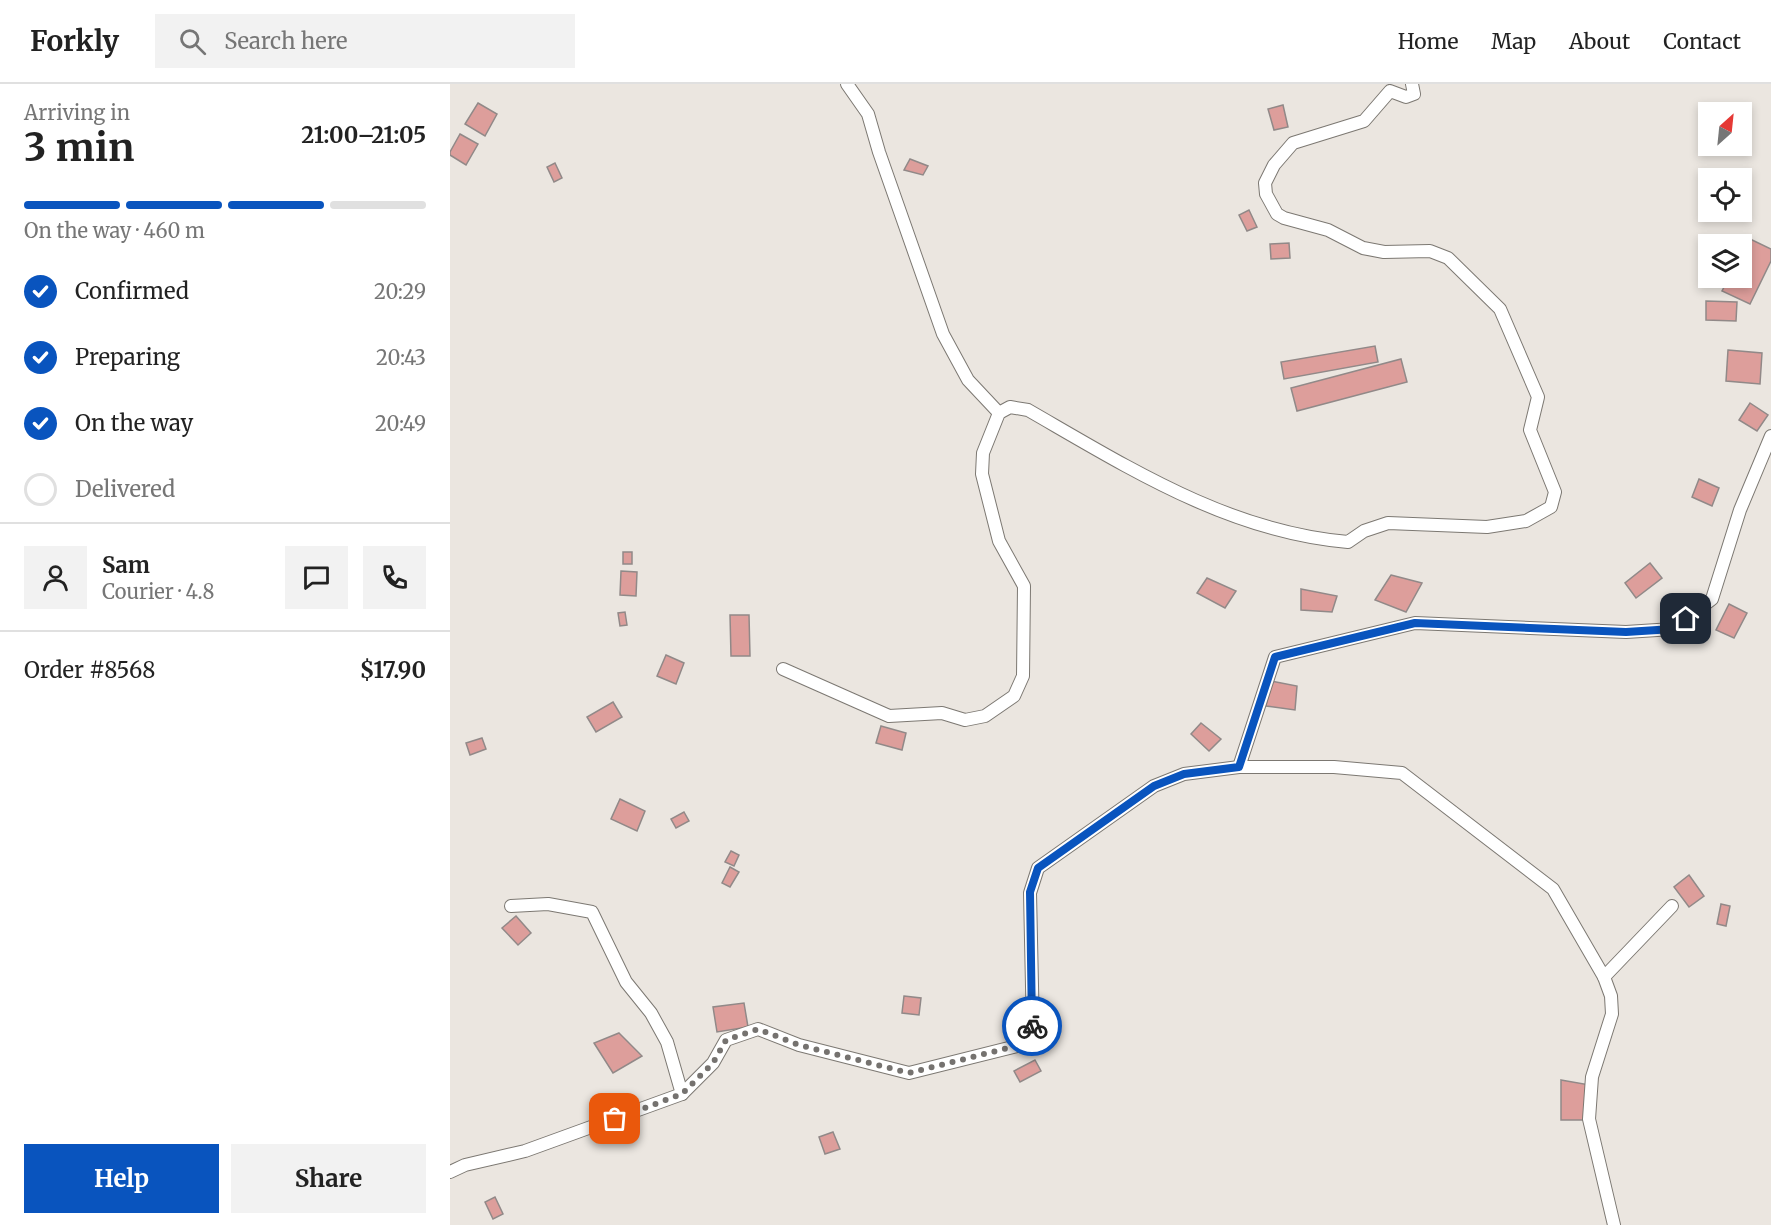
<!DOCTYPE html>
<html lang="en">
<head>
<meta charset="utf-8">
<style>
  :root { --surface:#fff; --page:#f2f2f2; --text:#222; --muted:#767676; --line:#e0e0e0; --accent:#0954be }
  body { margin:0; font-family:Merriweather,serif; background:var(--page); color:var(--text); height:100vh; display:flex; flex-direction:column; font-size:22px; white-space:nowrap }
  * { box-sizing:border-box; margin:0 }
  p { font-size:20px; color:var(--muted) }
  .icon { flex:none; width:33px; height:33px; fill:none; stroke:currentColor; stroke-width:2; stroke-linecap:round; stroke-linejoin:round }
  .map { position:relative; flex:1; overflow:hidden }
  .panel { display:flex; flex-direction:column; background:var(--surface); width:450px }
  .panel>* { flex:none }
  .needle { width:39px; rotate:27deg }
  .buttons { position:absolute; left:1248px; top:18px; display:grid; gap:12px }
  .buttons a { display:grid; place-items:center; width:54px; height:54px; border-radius:0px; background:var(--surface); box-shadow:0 3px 9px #0003; font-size:30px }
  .pin { position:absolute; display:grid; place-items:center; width:51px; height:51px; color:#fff; margin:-26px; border-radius:12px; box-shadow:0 3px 9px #0006 }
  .courier { position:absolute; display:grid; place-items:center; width:60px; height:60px; margin:-30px; border:4px solid #0954be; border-radius:50%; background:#fff; color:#222; box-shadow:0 2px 8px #0007 }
  .overview em { font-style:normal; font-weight:700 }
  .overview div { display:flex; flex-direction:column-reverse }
  .overview { display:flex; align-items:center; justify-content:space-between; height:102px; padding:0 24px }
  h1 { font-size:39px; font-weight:700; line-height:45px }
  .bar { display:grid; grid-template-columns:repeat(4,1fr); gap:9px 6px; align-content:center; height:72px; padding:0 24px }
  .bar i { height:8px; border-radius:4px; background:var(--line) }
  .bar .selected { background:var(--accent) }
  .bar p { grid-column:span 4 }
  .line { display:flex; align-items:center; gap:15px; padding:0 24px; border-top:2px solid var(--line) }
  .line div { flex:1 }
  .round { display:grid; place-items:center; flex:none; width:63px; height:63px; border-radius:0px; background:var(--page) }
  ol { padding:0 24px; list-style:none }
  li { display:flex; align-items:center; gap:18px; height:66px }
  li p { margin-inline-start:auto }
  li .icon { padding:6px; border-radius:50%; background:var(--accent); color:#fff; stroke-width:4 }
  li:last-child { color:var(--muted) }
  li i { width:33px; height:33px; border:3px solid var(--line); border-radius:50% }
  .primary-button { display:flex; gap:12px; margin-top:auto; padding:12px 24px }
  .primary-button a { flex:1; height:69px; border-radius:0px; background:var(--accent); color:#fff; font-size:24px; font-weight:700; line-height:69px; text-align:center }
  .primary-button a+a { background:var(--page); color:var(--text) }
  header { display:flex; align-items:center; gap:36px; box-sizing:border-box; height:84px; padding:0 30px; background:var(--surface); border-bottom:2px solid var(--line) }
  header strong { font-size:28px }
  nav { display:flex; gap:33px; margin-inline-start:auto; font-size:21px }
  .search { width:420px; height:54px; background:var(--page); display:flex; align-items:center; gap:15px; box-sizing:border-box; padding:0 21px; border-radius:0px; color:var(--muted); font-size:22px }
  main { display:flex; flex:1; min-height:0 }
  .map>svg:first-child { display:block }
  .building { fill:#dd9e9b; stroke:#918988; stroke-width:1.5 }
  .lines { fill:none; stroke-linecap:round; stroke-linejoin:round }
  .minor-casing { stroke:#7c7872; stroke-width:14 }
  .minor { stroke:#fff; stroke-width:12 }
  .done { stroke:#75726f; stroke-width:6; stroke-dasharray:0 10.8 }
  .route { stroke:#0954be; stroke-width:8 }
</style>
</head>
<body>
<header>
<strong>Forkly</strong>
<div class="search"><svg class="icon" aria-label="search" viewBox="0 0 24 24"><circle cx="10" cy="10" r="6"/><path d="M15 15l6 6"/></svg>Search here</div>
<nav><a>Home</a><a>Map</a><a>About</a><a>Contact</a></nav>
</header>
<main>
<section class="panel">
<div class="overview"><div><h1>3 min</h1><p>Arriving in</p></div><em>21:00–21:05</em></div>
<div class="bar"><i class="selected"></i><i class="selected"></i><i class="selected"></i><i></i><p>On the way · 460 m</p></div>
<ol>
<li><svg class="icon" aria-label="check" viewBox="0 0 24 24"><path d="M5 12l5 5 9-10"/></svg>Confirmed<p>20:29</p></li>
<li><svg class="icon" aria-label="check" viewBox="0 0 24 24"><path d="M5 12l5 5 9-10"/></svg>Preparing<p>20:43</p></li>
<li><svg class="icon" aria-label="check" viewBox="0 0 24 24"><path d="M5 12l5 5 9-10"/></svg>On the way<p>20:49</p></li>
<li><i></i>Delivered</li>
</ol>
<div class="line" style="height:108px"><a class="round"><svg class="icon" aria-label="person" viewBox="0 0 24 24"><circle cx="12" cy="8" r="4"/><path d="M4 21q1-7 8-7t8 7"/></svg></a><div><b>Sam</b><p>Courier · 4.8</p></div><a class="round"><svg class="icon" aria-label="chat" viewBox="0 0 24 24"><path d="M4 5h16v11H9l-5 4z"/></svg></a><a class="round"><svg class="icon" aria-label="phone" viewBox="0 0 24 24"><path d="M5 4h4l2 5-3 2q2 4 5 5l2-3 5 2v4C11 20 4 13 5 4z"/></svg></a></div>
<div class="line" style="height:78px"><div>Order #8568</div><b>$17.90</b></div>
<div class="primary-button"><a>Help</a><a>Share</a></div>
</section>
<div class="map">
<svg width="1321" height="1141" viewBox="0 0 1321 1141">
  <rect width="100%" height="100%" fill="#ebe6e0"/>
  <g class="building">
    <polygon points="28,19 47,30 35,52 15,40"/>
    <polygon points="833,21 838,43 824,46 818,25"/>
    <polygon points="10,50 28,60 16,81 0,71 0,68"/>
    <polygon points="460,75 478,82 473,91 454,86"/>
    <polygon points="105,79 112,94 104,98 97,83"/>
    <polygon points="799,126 807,143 797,147 789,131"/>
    <polygon points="1298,154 1321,165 1321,177 1300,220 1272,207 1279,194 1292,194 1292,167"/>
    <polygon points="839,159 840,174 821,175 820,160"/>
    <polygon points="1256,217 1287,218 1286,237 1256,236"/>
    <polygon points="925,262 928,278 834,295 831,278"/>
    <polygon points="1278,266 1312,269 1310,300 1276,297"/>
    <polygon points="951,275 957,298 847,327 841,304"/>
    <polygon points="1300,319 1318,331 1307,347 1289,336"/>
    <polygon points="1249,395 1269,404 1262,422 1242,413"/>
    <rect x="173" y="468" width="9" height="12"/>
    <polygon points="1200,479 1212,494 1186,514 1175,499"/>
    <polygon points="171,487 187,488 186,512 170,511"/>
    <polygon points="941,491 972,499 956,528 925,516"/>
    <polygon points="757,494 786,507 775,524 747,509"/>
    <polygon points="851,505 887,512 882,528 851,526"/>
    <polygon points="1279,520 1297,529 1284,554 1266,546"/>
    <polygon points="175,528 177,541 170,542 168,529"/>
    <polygon points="280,531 299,531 300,572 281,572"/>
    <polygon points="216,571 234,579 226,600 207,592"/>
    <polygon points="821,597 847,602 845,626 816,622"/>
    <polygon points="163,618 172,633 146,648 137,633"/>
    <polygon points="751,639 771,655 759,667 741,650"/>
    <polygon points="431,642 456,649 452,666 426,659"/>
    <polygon points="32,654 36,665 20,671 16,659"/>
    <polygon points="170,715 195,727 187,747 161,735"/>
    <polygon points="234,728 239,737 226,744 221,735"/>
    <polygon points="281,767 289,771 284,782 275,778"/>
    <polygon points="280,783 289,788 280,803 272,799"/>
    <polygon points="1239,791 1254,812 1239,823 1224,803"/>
    <polygon points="1271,820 1280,822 1276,842 1267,840"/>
    <polygon points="66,832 81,849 68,861 52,844"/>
    <polygon points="454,912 471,914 469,931 452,929"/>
    <polygon points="294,919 298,943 267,948 263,923"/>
    <polygon points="169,949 192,972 163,989 144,959"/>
    <polygon points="585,976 591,987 570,998 564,987"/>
    <polygon points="1111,996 1140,1001 1134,1036 1111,1036"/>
    <polygon points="383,1048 390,1065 375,1070 369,1053"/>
    <polygon points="45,1113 53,1130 43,1135 35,1118"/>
  </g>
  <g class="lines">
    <defs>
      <g id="minor">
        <polyline points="397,0 418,30 429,68 493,250 518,296 549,329"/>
        <path d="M 333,585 L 439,632 L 492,629 L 515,636 L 535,632 L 564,612 L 573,592 L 574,502 L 549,457 L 532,390 L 533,369 L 549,329 L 560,323 L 578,326 C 679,384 779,448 898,458 L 914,447 L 938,439 L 1037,443 L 1076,437 L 1101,423 L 1105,408 L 1080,346 L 1088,313 L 1050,225 L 998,174 L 980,167 L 934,168 L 913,164 L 878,146 L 834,134 L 827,130 L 816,110 L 815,99 L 824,81 L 843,59 L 914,37 L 940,7 L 956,13 L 964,10 L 962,0"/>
        <polyline points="789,683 825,573 965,539 1176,548 1223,545 1262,515 1290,426 1321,352"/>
        <polyline points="61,822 98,820 142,828 176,898 201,929 217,958 232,1010"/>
        <polyline points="1154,893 1222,822"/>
        <polyline points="0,1088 15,1081 75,1067 232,1010 263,979 276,956 308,945 349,961 459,989 575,960 583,948 580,809 588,784 704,702 734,690 789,683 884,683 952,689 1103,805 1154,893 1161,912 1162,930 1142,993 1139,1035 1164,1141"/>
      </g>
    </defs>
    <use href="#minor" class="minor-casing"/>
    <use href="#minor" class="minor"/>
  </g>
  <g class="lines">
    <polyline class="done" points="165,1035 232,1010 263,979 276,956 308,945 349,961 459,989 574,960 583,948 582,942"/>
    <polyline class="route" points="582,942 580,808 588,784 704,702 734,690 789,683 825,573 965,539 1176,548 1223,545 1236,535"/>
  </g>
</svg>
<div class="buttons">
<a><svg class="needle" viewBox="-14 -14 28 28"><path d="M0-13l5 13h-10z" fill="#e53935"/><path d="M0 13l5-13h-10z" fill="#767676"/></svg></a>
<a><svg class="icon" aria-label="locate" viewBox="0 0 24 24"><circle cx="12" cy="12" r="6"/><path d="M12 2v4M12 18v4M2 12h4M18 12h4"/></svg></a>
<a><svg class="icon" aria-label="layers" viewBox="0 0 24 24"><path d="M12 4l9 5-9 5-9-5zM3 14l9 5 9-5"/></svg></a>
</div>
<div class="pin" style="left:165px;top:1035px;background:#ea580c"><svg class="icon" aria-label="bag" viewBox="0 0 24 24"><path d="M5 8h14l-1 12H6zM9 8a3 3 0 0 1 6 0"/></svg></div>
<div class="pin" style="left:1236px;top:535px;background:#1f2937"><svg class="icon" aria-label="home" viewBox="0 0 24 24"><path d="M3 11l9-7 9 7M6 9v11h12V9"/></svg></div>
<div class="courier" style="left:582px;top:942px"><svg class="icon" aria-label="bike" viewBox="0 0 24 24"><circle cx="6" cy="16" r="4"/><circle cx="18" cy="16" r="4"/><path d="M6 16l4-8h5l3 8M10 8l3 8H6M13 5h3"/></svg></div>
</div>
</main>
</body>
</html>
